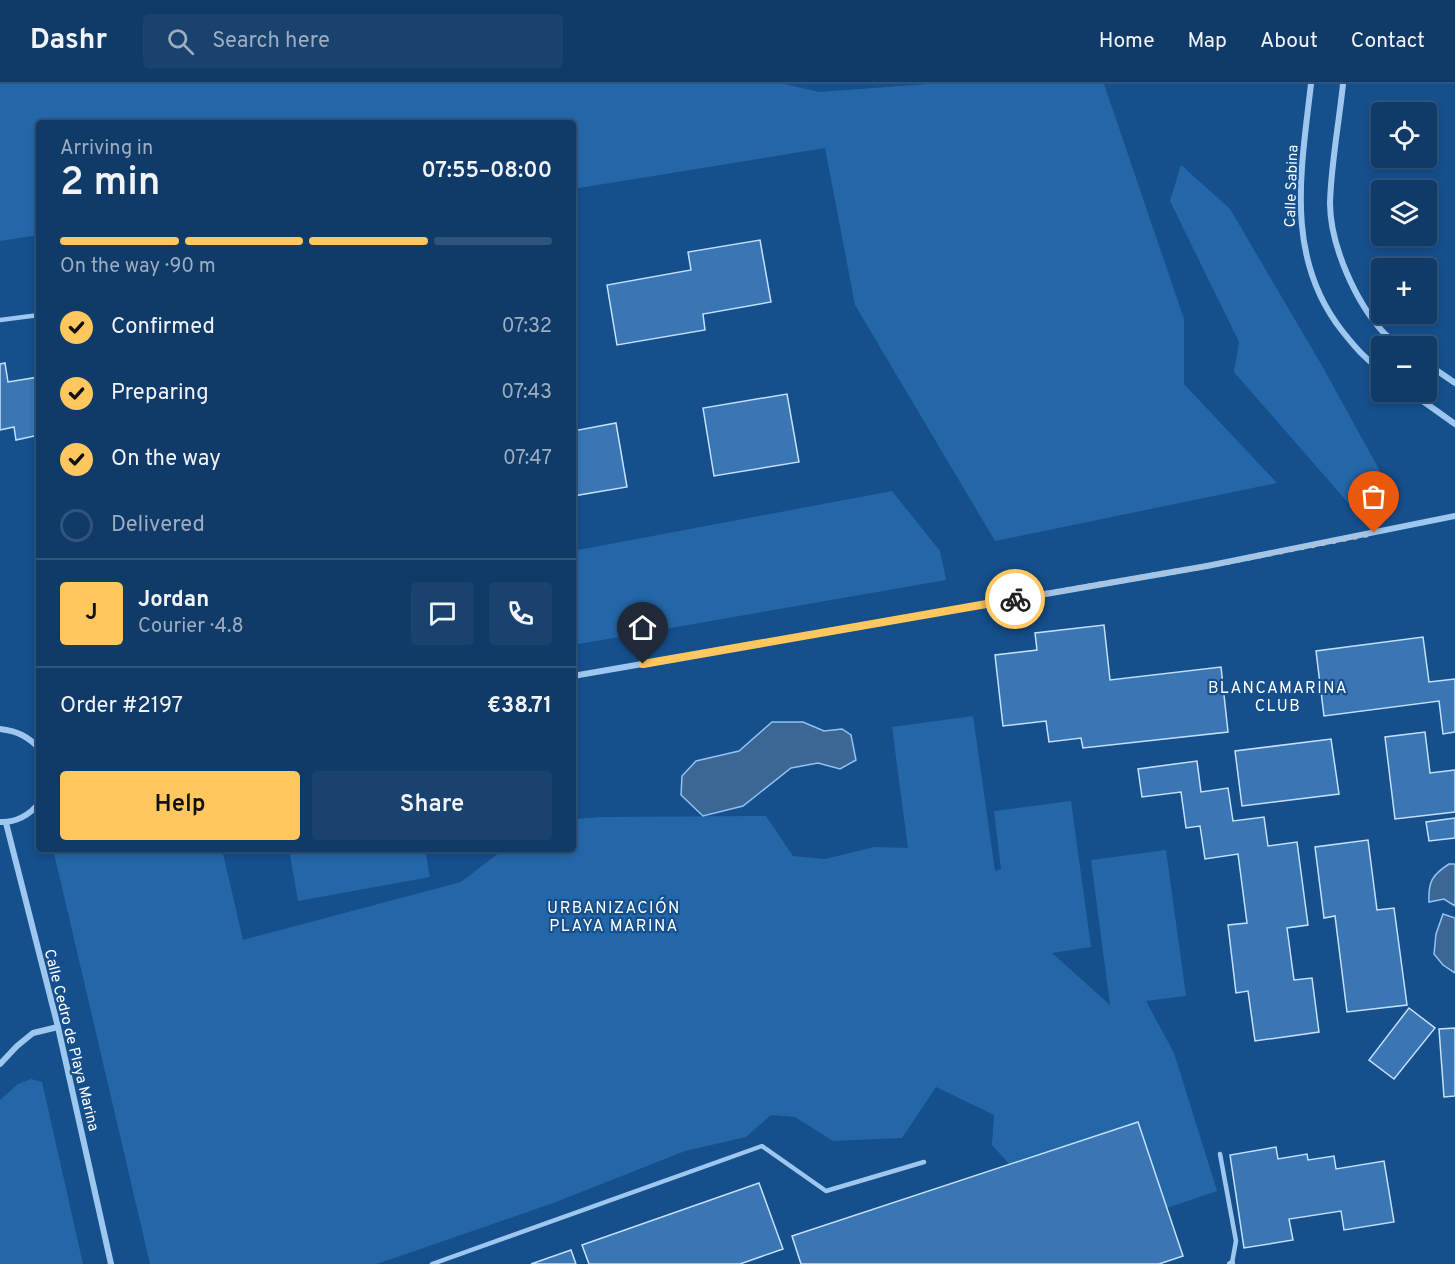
<!DOCTYPE html>
<html lang="en">
<head>
<meta charset="utf-8">
<style>
  :root { --surface:#103b69; --page:#19426f; --text:#f1f3f6; --muted:#9cadc0; --line:#30557d; --accent:#ffc75d }
  body { margin:0; font-family:Overpass,sans-serif; background:var(--page); color:var(--text); height:100vh; display:flex; flex-direction:column; font-size:22px; white-space:nowrap }
  * { box-sizing:border-box; margin:0 }
  p { font-size:20px; color:var(--muted) }
  .icon { flex:none; width:33px; height:33px; fill:none; stroke:currentColor; stroke-width:2; stroke-linecap:round; stroke-linejoin:round }
  .map { position:relative; flex:1; overflow:hidden }
  .sheet { position:absolute; left:36px; top:36px; width:540px; height:732px; display:flex; flex-direction:column; background:var(--surface); border-radius:6px; box-shadow:0 3px 9px #0003,0 0 0 2px var(--line) }
  .sheet>* { flex:none }
  .fabs { position:absolute; left:1371px; top:18px; display:grid; gap:12px }
  .fabs a { display:grid; place-items:center; width:66px; height:66px; border-radius:6px; background:var(--surface); box-shadow:0 3px 9px #0003,0 0 0 2px var(--line); font-size:30px }
  .pin { position:absolute; display:grid; place-items:center; width:51px; height:51px; color:#fff; margin:-62px -26px; border-radius:50% 50% 50% 0; rotate:-45deg; box-shadow:0 0 6px #0007 }
  .pin .icon { rotate:45deg }
  .courier { position:absolute; display:grid; place-items:center; width:60px; height:60px; margin:-30px; border:4px solid #ffc75d; border-radius:50%; background:#fff; color:#222; box-shadow:0 2px 8px #0007 }
  .overview em { font-style:normal; font-weight:600 }
  .overview div { display:flex; flex-direction:column-reverse }
  .overview { display:flex; align-items:center; justify-content:space-between; height:102px; padding:0 24px }
  h1 { font-size:39px; font-weight:600; line-height:45px }
  .bar { display:grid; grid-template-columns:repeat(4,1fr); gap:9px 6px; align-content:center; height:72px; padding:0 24px }
  .bar i { height:8px; border-radius:4px; background:var(--line) }
  .bar .selected { background:var(--accent) }
  .bar p { grid-column:span 4 }
  .line { display:flex; align-items:center; gap:15px; padding:0 24px; border-top:2px solid var(--line) }
  .line div { flex:1 }
  .round { display:grid; place-items:center; flex:none; width:63px; height:63px; border-radius:6px; background:var(--page) }
  ol { padding:0 24px; list-style:none }
  li { display:flex; align-items:center; gap:18px; height:66px }
  li p { margin-inline-start:auto }
  li .icon { padding:6px; border-radius:50%; background:var(--accent); color:#111; stroke-width:4 }
  li:last-child { color:var(--muted) }
  li i { width:33px; height:33px; border:3px solid var(--line); border-radius:50% }
  .primary-button { display:flex; gap:12px; margin-top:auto; padding:12px 24px }
  .primary-button a { flex:1; height:69px; border-radius:6px; background:var(--accent); color:#111; font-size:24px; font-weight:600; line-height:69px; text-align:center }
  .primary-button a+a { background:var(--page); color:var(--text) }
  header { display:flex; align-items:center; gap:36px; box-sizing:border-box; height:84px; padding:0 30px; background:var(--surface); border-bottom:2px solid var(--line) }
  header strong { font-size:28px }
  nav { display:flex; gap:33px; margin-inline-start:auto; font-size:21px }
  .search { width:420px; height:54px; background:var(--page); display:flex; align-items:center; gap:15px; box-sizing:border-box; padding:0 21px; border-radius:6px; color:var(--muted); font-size:22px }
  .map>svg:first-child { display:block }
  .green { fill:#2467a9 }
  .water { fill:#3c6794; stroke:#90c3f3; stroke-width:1.5 }
  .building { fill:#3976b3; stroke:#c5e0fb; stroke-width:1.5 }
  .lines { fill:none; stroke-linecap:round; stroke-linejoin:round }
  .lane { stroke:#9ec7f0; stroke-width:4.5 }
  .street { stroke:#9ec7f0; stroke-width:6 }
  .done { stroke:#adc1d7; stroke-width:6; stroke-dasharray:0 10.8 }
  .route { stroke:#ffc75d; stroke-width:8 }
  .labels { text-anchor:middle; stroke-width:4.5; stroke-linejoin:round; paint-order:stroke }
  .street-label { font-size:15px; fill:#fff; stroke:#154f8c }
  .neighbourhood-label { font-size:16px; letter-spacing:1.5px; fill:#fff; stroke:#154f8c }
</style>
</head>
<body>
<header>
<strong>Dashr</strong>
<div class="search"><svg class="icon" aria-label="search" viewBox="0 0 24 24"><circle cx="10" cy="10" r="6"/><path d="M15 15l6 6"/></svg>Search here</div>
<nav><a>Home</a><a>Map</a><a>About</a><a>Contact</a></nav>
</header>
<div class="map">
<svg width="1455" height="1180" viewBox="0 0 1455 1180">
  <rect width="100%" height="100%" fill="#154f8c"/>
  <g class="green">
    <polygon points="0,0 785,0 819,8 928,0 1104,0 1184,235 1184,300 1277,399 995,457 855,221 825,64 573,105 573,39 39,39 39,151 0,157"/>
    <polygon points="1181,81 1230,125 1321,280 1396,416 1350,421 1234,288 1239,258 1170,117"/>
    <polygon points="892,407 940,467 946,496 573,561 573,467"/>
    <polygon points="973,632 995,787 1001,785 994,727 1071,717 1091,863 1052,869 1110,921 1091,776 1166,766 1186,912 1146,917 1174,969 1217,1107 1167,1124 1138,1038 1010,1081 992,1061 994,1031 936,1003 902,1054 833,1057 795,1033 771,1031 746,1053 685,1067 556,1118 377,1180 150,1180 53,765 222,765 243,856 461,798 504,765 573,765 573,735 603,733 766,732 793,772 825,775 874,763 908,764 892,643"/>
    <polygon points="289,765 425,765 430,793 298,817"/>
    <polygon points="31,995 42,998 83,1180 0,1180 0,1016 18,1000"/>
  </g>
  <g class="water">
    <polygon points="772,638 803,638 824,647 842,645 851,651 856,676 840,685 818,679 791,684 743,722 703,732 681,711 682,692 696,677 739,667"/>
    <path d="M 1449,780 L 1455,780 L 1455,822 L 1444,815 L 1429,818 C 1428,798 1432,791 1449,780 Z"/>
    <polygon points="1443,830 1455,834 1455,889 1443,881 1434,870 1436,850"/>
  </g>
  <g class="building">
    <polygon points="760,156 771,218 703,230 705,246 617,261 607,201 691,186 688,168"/>
    <polygon points="5,279 8,298 39,293 39,351 16,356 14,343 0,346 0,280"/>
    <polygon points="787,310 799,378 714,392 703,324"/>
    <polygon points="616,339 627,403 573,412 573,347"/>
    <polygon points="1104,541 1110,596 1221,583 1228,648 1083,664 1081,654 1049,658 1046,637 1003,642 995,571 1037,566 1035,549"/>
    <polygon points="1423,553 1429,598 1455,595 1455,648 1443,650 1439,617 1324,632 1316,567"/>
    <polygon points="1425,648 1430,689 1455,686 1455,728 1395,735 1385,653"/>
    <polygon points="1331,655 1339,710 1242,722 1235,667"/>
    <polygon points="1197,677 1201,708 1228,704 1233,737 1264,733 1268,762 1297,758 1308,841 1287,844 1294,896 1312,894 1319,948 1255,957 1248,907 1236,909 1228,841 1247,839 1238,770 1205,775 1200,742 1186,744 1181,708 1142,713 1138,685"/>
    <polygon points="1455,734 1455,754 1429,757 1426,738"/>
    <polygon points="1368,756 1377,826 1394,824 1407,921 1347,928 1335,832 1324,834 1315,763"/>
    <polygon points="1409,924 1435,944 1394,995 1369,976"/>
    <polygon points="1455,944 1455,1012 1444,1013 1439,945"/>
    <polygon points="1138,1038 1183,1172 1159,1180 801,1180 792,1152"/>
    <polygon points="1276,1063 1278,1075 1307,1070 1308,1076 1334,1072 1336,1085 1384,1077 1394,1138 1344,1146 1341,1127 1289,1135 1293,1156 1244,1164 1230,1071"/>
    <polygon points="759,1099 783,1165 740,1180 589,1180 582,1161"/>
    <polygon points="571,1166 576,1180 531,1180"/>
  </g>
  <g class="lines">
    <g class="lane">
      <polyline points="0,236 39,231"/>
      <polyline points="1220,1070 1236,1157 1232,1179"/>
      <polyline points="432,1180 762,1062 826,1107 924,1078"/>
    </g>
    <g class="street">
      <path d="M 1311,0 C 1301,87 1284,174 1343,248 C 1355,263 1366,276 1382,287"/>
      <path d="M 1343,0 C 1339,39 1331,80 1330,119 C 1330,161 1356,219 1384,249 C 1389,254 1397,258 1403,262"/>
      <polyline points="1426,279 1455,299"/>
      <polyline points="1410,308 1455,340"/>
      <polyline points="573,592 1207,482 1455,432"/>
      <path d="M 0,645 C 17,647 27,652 39,664"/>
      <path d="M 0,738 C 15,739 30,731 39,719"/>
      <polyline points="6,739 58,943 111,1180"/>
      <polyline points="0,980 17,962 33,949 58,943"/>
      <polyline points="1230,1180 1232,1179"/>
    </g>
  </g>
  <g class="lines">
    <polyline class="done" points="1015,515 1207,482 1374,449"/>
    <polyline class="route" points="643,580 1015,515"/>
  </g>
  <g class="labels">
    <g class="street-label">
      <text transform="translate(1291 102) rotate(-88)" y="5">Calle Sabina</text>
      <text transform="translate(72 956) rotate(76)" y="5">Calle Cedro de Playa Marina</text>
    </g>
    <g class="neighbourhood-label">
      <text x="1278" y="609">BLANCAMARINA<tspan x="1278" dy="18">CLUB</tspan></text>
      <text x="614" y="829">URBANIZACIÓN<tspan x="614" dy="18">PLAYA MARINA</tspan></text>
    </g>
  </g>
</svg>
<div class="fabs">
<a><svg class="icon" aria-label="locate" viewBox="0 0 24 24"><circle cx="12" cy="12" r="6"/><path d="M12 2v4M12 18v4M2 12h4M18 12h4"/></svg></a>
<a><svg class="icon" aria-label="layers" viewBox="0 0 24 24"><path d="M12 4l9 5-9 5-9-5zM3 14l9 5 9-5"/></svg></a>
<a>+</a>
<a>−</a>
</div>
<div class="pin" style="left:1374px;top:449px;background:#ea580c"><svg class="icon" aria-label="bag" viewBox="0 0 24 24"><path d="M5 8h14l-1 12H6zM9 8a3 3 0 0 1 6 0"/></svg></div>
<div class="pin" style="left:643px;top:580px;background:#1f2937"><svg class="icon" aria-label="home" viewBox="0 0 24 24"><path d="M3 11l9-7 9 7M6 9v11h12V9"/></svg></div>
<div class="courier" style="left:1015px;top:515px"><svg class="icon" aria-label="bike" viewBox="0 0 24 24"><circle cx="6" cy="16" r="4"/><circle cx="18" cy="16" r="4"/><path d="M6 16l4-8h5l3 8M10 8l3 8H6M13 5h3"/></svg></div>
<section class="sheet">
<div class="overview"><div><h1>2 min</h1><p>Arriving in</p></div><em>07:55–08:00</em></div>
<div class="bar"><i class="selected"></i><i class="selected"></i><i class="selected"></i><i></i><p>On the way · 90 m</p></div>
<ol>
<li><svg class="icon" aria-label="check" viewBox="0 0 24 24"><path d="M5 12l5 5 9-10"/></svg>Confirmed<p>07:32</p></li>
<li><svg class="icon" aria-label="check" viewBox="0 0 24 24"><path d="M5 12l5 5 9-10"/></svg>Preparing<p>07:43</p></li>
<li><svg class="icon" aria-label="check" viewBox="0 0 24 24"><path d="M5 12l5 5 9-10"/></svg>On the way<p>07:47</p></li>
<li><i></i>Delivered</li>
</ol>
<div class="line" style="height:108px"><b class="round" style="background:var(--accent);color:#111">J</b><div><b>Jordan</b><p>Courier · 4.8</p></div><a class="round"><svg class="icon" aria-label="chat" viewBox="0 0 24 24"><path d="M4 5h16v11H9l-5 4z"/></svg></a><a class="round"><svg class="icon" aria-label="phone" viewBox="0 0 24 24"><path d="M5 4h4l2 5-3 2q2 4 5 5l2-3 5 2v4C11 20 4 13 5 4z"/></svg></a></div>
<div class="line" style="height:78px"><div>Order #2197</div><b>€38.71</b></div>
<div class="primary-button"><a>Help</a><a>Share</a></div>
</section>
</div>
</body>
</html>
